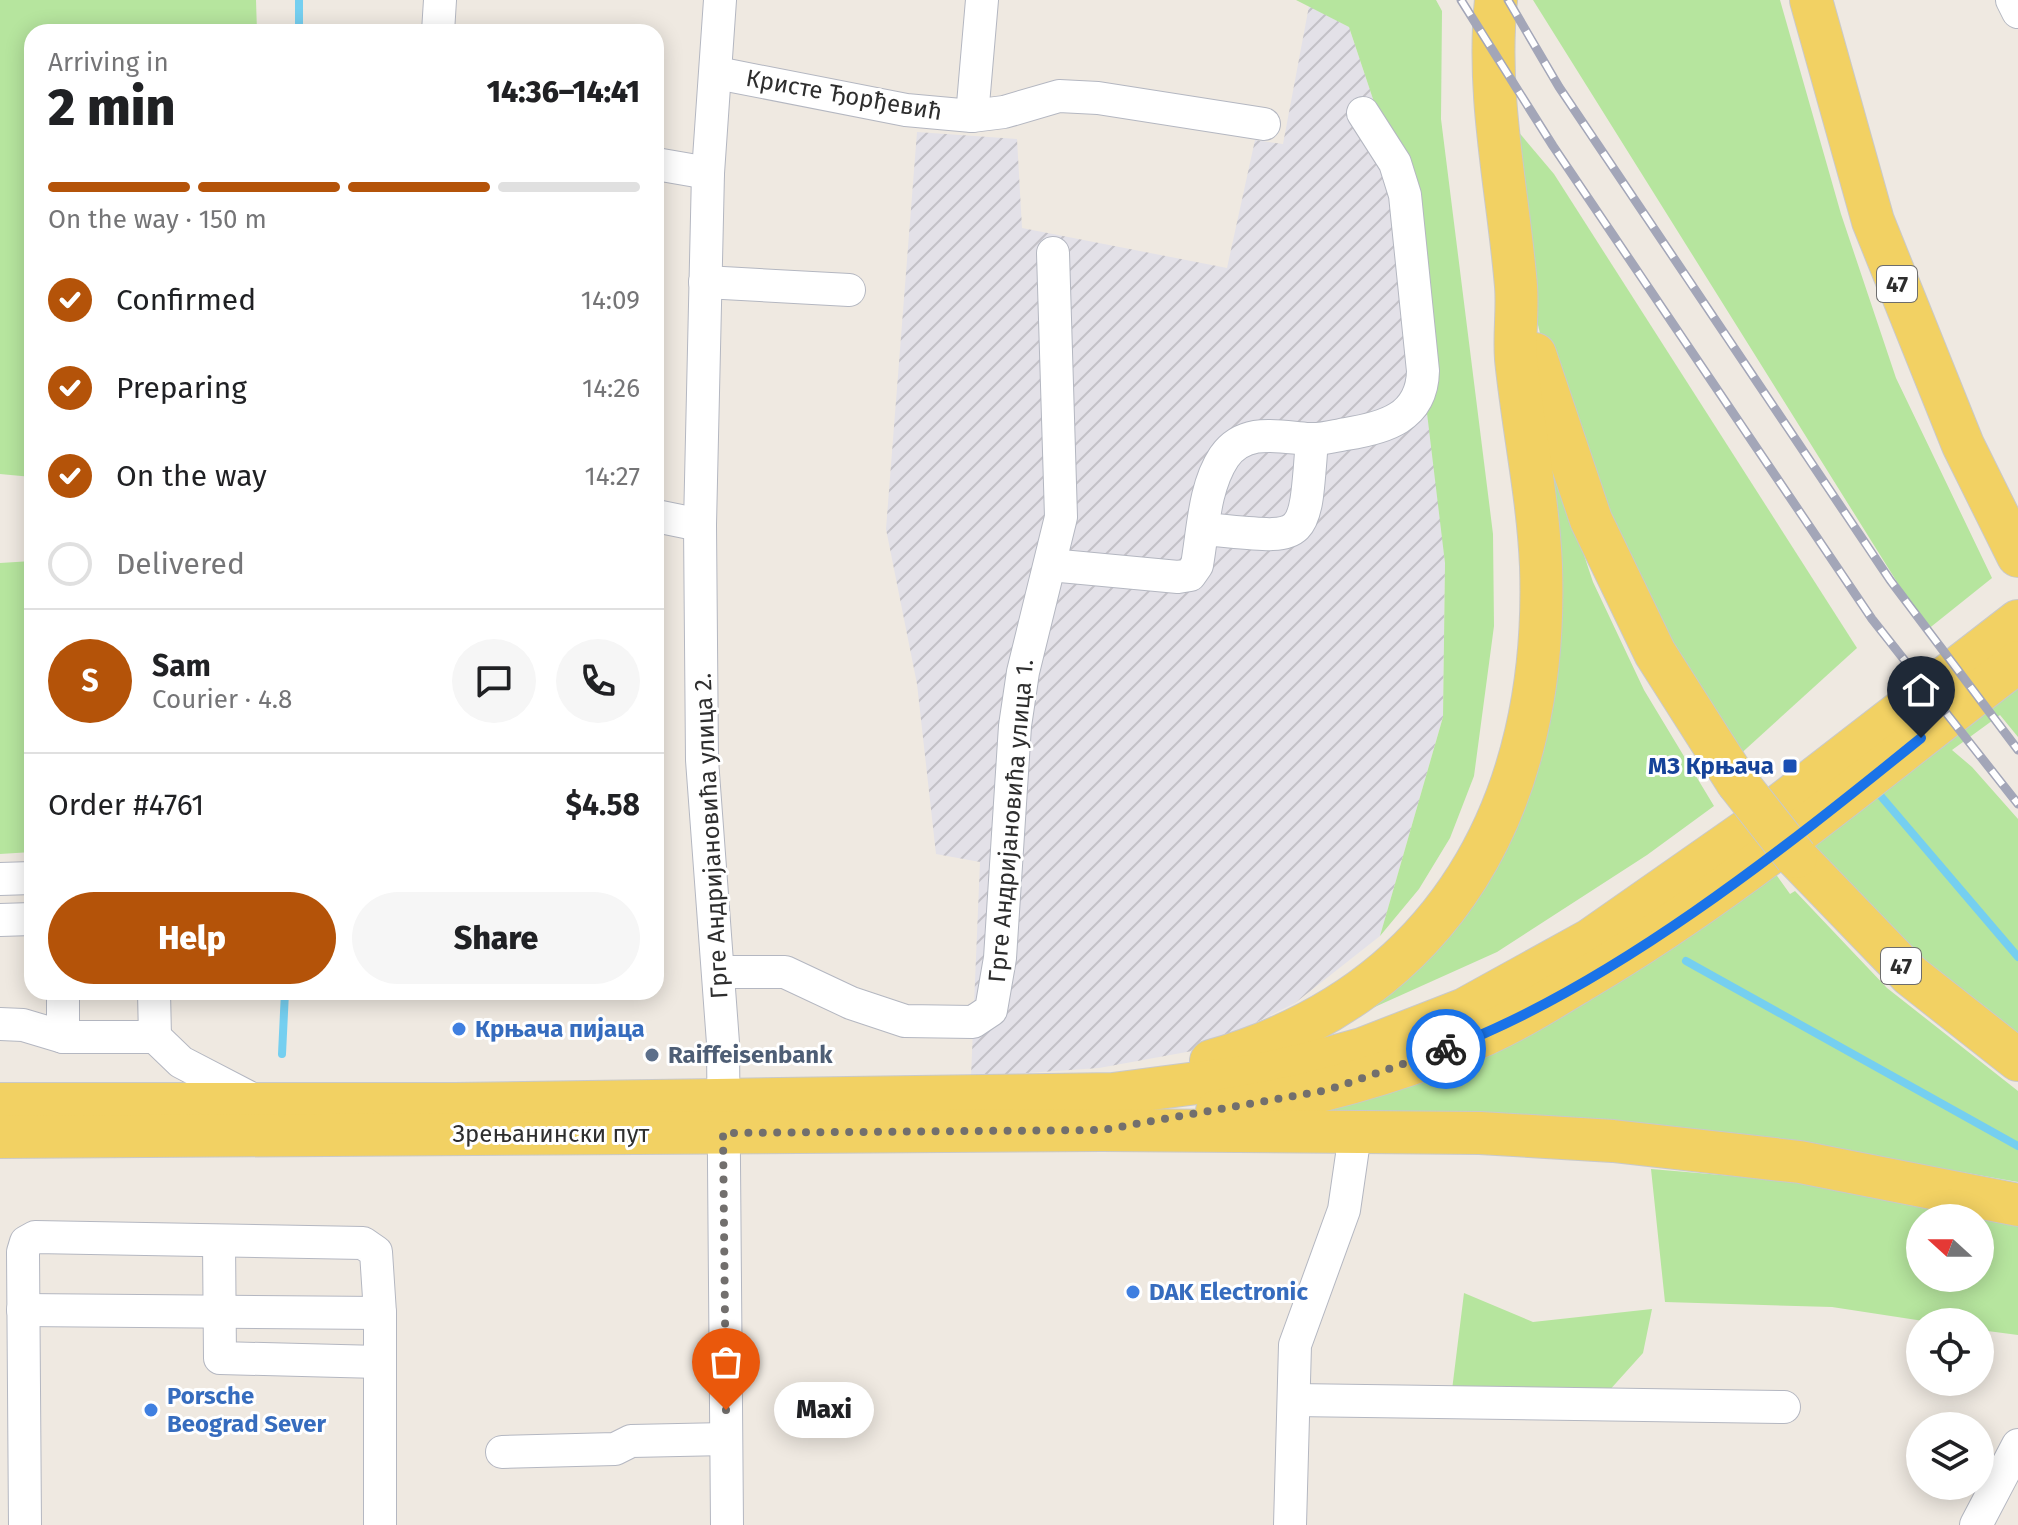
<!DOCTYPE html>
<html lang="en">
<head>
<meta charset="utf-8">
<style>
  :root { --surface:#fff; --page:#f6f6f6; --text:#202124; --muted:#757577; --line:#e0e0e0; --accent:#b45309 }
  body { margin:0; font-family:"Fira Sans",sans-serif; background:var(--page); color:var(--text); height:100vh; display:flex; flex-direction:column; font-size:30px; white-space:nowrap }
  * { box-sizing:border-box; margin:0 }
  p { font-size:26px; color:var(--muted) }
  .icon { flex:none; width:44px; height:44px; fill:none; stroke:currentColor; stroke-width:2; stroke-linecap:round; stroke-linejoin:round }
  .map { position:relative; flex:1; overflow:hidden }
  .drawer { position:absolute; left:24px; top:24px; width:640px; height:976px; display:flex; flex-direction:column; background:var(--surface); border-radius:24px; box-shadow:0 4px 20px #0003 }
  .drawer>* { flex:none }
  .needle { width:52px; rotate:291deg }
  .controls { position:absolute; left:1906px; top:1204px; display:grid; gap:16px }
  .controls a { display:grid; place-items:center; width:88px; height:88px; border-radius:50%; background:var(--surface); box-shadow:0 4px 20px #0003; font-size:40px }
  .pin { position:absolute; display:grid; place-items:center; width:68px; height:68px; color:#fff; margin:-82px -34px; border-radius:50% 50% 50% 0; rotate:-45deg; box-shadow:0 0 8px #0007 }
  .pin .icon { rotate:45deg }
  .courier { position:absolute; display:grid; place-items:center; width:80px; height:80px; margin:-40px; border:6px solid #1a73e8; border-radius:50%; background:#fff; color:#222; box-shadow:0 2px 10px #0007 }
  .bubble { position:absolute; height:56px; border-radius:28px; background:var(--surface); box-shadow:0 4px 20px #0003; font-size:26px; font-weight:800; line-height:56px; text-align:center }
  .overview em { font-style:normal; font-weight:800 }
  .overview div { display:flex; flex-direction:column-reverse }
  .overview { display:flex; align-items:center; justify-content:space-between; height:136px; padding:0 24px }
  h1 { font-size:52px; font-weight:800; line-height:60px }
  .bar { display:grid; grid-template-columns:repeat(4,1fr); gap:12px 8px; align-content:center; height:96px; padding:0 24px }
  .bar i { height:10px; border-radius:6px; background:var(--line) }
  .bar .selected { background:var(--accent) }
  .bar p { grid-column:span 4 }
  .line { display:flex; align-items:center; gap:20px; padding:0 24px; border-top:2px solid var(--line) }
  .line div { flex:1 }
  .round { display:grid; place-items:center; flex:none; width:84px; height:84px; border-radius:42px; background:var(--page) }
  ol { padding:0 24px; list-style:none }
  li { display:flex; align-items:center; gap:24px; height:88px }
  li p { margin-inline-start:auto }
  li .icon { padding:8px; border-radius:50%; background:var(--accent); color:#fff; stroke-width:4 }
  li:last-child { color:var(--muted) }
  li i { width:44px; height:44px; border:4px solid var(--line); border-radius:50% }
  .cta { display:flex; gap:16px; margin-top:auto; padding:16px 24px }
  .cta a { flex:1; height:92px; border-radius:48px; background:var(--accent); color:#fff; font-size:32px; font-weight:800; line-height:92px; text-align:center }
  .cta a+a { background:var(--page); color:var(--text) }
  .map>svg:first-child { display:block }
  .industrial { fill:url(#industrial-furrows) }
  .grass { fill:#b6e59e; fill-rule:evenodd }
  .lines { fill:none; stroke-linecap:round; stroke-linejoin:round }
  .stream { stroke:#75cff0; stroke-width:8 }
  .minor-casing { stroke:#b4b7c1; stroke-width:34 }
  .major-casing { stroke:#c9c9c9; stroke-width:44 }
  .minor { stroke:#fff; stroke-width:32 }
  .major { stroke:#f2d163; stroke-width:42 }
  .rail-casing { stroke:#a3a6b8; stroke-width:9 }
  .rail { stroke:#fff; stroke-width:6; stroke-dasharray:18; stroke-linecap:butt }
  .major-bridge-casing { stroke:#c9c9c9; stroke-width:44; stroke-linecap:butt }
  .major-bridge { stroke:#f2d163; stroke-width:42 }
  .done { stroke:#726f6d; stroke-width:8; stroke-dasharray:0 14.4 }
  .route { stroke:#1a73e8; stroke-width:10 }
  .transit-dot { fill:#1a4fb4; stroke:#fff; stroke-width:3 }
  .shop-dot { fill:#3f7fe0; stroke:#fff; stroke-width:3 }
  .service-dot { fill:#5c6f8a; stroke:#fff; stroke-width:3 }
  .labels { text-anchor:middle; stroke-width:6; stroke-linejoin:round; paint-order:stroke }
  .shield { fill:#fff; stroke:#6d6d6d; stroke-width:2 }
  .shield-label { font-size:22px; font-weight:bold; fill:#2e2e2e }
  .street-label { font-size:24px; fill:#2e2e2e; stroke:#fff }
  .transit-label { font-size:24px; font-weight:bold; fill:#164399; stroke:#fff; text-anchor:end }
  .shop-label { font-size:24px; font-weight:bold; fill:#366cbe; stroke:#fff; text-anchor:start }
  .service-label { font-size:24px; font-weight:bold; fill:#4e5e75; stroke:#fff; text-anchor:start }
</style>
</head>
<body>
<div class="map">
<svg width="2018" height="1525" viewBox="0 0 2018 1525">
  <defs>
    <pattern id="industrial-furrows" width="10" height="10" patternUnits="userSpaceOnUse" patternTransform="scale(2)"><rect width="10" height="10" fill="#e3e1e8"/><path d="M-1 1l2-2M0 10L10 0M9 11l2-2" fill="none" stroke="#c3c1c7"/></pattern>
  </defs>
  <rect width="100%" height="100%" fill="#efe9e1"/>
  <polygon class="industrial" points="1309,6 1349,27 1382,126 1407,161 1445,563 1443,717 1380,936 1295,1003 1203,1049 1099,1068 971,1077 980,862 936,854 917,684 886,529 917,132 1017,139 1022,228 1227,268 1255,140 1283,144"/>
  <g class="grass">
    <polygon points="0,0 256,0 257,32 32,32 32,477 0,474"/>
    <polygon points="1296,0 1436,0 1442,11 1441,119 1493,534 1494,626 1474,776 1450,838 1419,889 1380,936 1443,717 1445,563 1427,413 1428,348 1382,126 1349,27"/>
    <polygon points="1533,0 1780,0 1841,214 1896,378 1992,578 1927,630"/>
    <polygon points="1511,123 1554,174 1857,648 1736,758 1657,658 1557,407 1532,299"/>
    <polygon points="1547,444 1593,582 1644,690 1714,806 1647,855 1497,952 1348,1019 1513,820"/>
    <polygon points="32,561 32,852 0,854 0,563"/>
    <polygon points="2018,674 2018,737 2000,715 1952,750 1972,767 2018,819 2018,1045 1945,987 1810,844 1775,873 1790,894 1795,891 1887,988 2018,1091 2018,1182 1853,1153 1302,1120"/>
    <path d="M 1651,1169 L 1804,1182 L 2018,1219 L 2018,1335 L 1980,1330 L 1980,1322 L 1930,1322 L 1832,1307 L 1665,1302 ZM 1920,1218 L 1980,1218 L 1980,1278 L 1920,1278 Z"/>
    <polygon points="1464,1293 1533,1322 1652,1309 1643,1353 1607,1393 1452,1390"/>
  </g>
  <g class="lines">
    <g class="stream">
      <polyline points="299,0 299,32"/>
      <polyline points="1879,794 2018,957"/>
      <polyline points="1686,961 2018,1146"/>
      <polyline points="282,1054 285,992"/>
    </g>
    <defs>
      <g id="minor">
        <polyline points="720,0 708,173 700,525 702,760 723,1043 727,1525"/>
        <polyline points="2012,0 2018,12"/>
        <polyline points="438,32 440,0"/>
        <polyline points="717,73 906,110 972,116 1004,112 1059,96 1098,98 1264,124"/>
        <polyline points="972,116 982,0"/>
        <polyline points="656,164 708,173"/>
        <polyline points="705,282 849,290"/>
        <polyline points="656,516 700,525"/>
        <path d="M 1203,529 C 1308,538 1304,548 1312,439"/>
        <path d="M 1050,565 L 1178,577 L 1190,575 L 1197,565 C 1203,531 1204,487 1224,457 C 1245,427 1279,437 1309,439 C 1321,440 1334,436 1346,434 C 1384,428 1422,418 1423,371 L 1405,195 L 1395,163 L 1363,113"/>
        <polyline points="0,879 32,878"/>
        <polyline points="0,920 32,919"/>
        <polyline points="719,972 785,972 851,1003 905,1021 973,1022 991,1010 1000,958 1015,726 1023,672 1061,517 1053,253"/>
        <polyline points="154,992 155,1037"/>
        <polyline points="0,1024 23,1025 63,1037 155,1037 181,1062 256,1101"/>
        <polyline points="63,1037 63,993"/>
        <polyline points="219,1241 220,1358 379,1362"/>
        <polyline points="23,1310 380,1313"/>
        <polyline points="1294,1400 1784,1407"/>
        <polyline points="502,1452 615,1449 631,1441 726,1439"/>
        <polyline points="25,1525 23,1252 26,1242 35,1237 363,1243 376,1252 380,1313 380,1525"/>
        <polyline points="1290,1525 1295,1345 1344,1210 1355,1134"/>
        <polyline points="1976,1525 2018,1445"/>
      </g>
      <g id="major">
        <polyline points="1811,0 1873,221 1963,445 2018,556"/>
        <polyline points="1535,354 1591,520 1655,653 1737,782"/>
        <polyline points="1796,857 1910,975 2018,1060"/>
        <path d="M 1211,1061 C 1447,994 1549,801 1541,566 C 1538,496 1523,428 1516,359 C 1514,335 1518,310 1516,286 C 1508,190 1486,97 1496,0"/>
        <polyline points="0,1104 455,1104 1113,1094 1258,1075 1311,1063 1362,1049 1465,1009 1590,940 1753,826 2018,621"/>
        <path d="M 1217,1111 C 1310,1097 1399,1073 1484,1035 C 1519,1019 1551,999 1584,979 C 1739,888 1875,770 2018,662"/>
        <polyline points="0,1137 1102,1130 1480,1133 1613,1141 1800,1162 2018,1205"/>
      </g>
    </defs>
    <use href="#minor" class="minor-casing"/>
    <use href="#major" class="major-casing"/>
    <use href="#minor" class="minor"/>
    <use href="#major" class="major"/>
    <defs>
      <g id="rail">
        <polyline points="1461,0 1553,146 1872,619 2018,804"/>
        <polyline points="1508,0 1559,87 1890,580 2018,750"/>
      </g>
    </defs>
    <use href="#rail" class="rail-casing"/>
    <use href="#rail" class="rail"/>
    <defs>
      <polyline id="major-bridge" points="1737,782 1796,857"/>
    </defs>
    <use href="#major-bridge" class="major-bridge-casing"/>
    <use href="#major-bridge" class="major-bridge"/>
  </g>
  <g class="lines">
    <polyline class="done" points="726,1410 723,1133 1102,1130 1328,1090 1446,1049"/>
    <path class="route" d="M 1446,1049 C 1611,987 1784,849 1921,738"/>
  </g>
  <rect class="transit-dot" x="1782" y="758" width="16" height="16" rx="4"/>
  <g class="shop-dot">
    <circle cx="459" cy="1029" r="8"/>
    <circle cx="1133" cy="1292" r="8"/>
    <circle cx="151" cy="1410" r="8"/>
  </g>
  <circle class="service-dot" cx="652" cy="1055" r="8"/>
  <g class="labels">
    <g class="shield">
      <rect x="1877" y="266" width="40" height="36" rx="6"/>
      <rect x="1881" y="948" width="40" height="36" rx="6"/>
    </g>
    <g class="shield-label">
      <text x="1897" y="292">47</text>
      <text x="1901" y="974">47</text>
    </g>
    <g class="street-label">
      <text transform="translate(844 95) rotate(10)" y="8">Кристе Ђорђевић</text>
      <text transform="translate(1011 821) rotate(-85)" y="8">Грге Андријановића улица 1.</text>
      <text transform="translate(711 836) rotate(-93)" y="8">Грге Андријановића улица 2.</text>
      <text x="551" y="1142">Зрењанински пут</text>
    </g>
    <g class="transit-label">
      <text x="1774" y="774">МЗ Крњача</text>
    </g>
    <g class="shop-label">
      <text x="475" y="1037">Крњача пијаца</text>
      <text x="1149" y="1300">DAK Electronic</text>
      <text x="167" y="1404">Porsche<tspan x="167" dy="28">Beograd Sever</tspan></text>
    </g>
    <g class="service-label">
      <text x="668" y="1063">Raiffeisenbank</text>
    </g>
  </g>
</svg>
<div class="controls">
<a><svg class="needle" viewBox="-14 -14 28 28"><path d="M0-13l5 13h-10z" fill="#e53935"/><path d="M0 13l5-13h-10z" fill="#757577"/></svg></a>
<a><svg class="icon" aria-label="locate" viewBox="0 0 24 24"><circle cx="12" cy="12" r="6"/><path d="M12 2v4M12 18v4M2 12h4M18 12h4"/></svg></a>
<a><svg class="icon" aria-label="layers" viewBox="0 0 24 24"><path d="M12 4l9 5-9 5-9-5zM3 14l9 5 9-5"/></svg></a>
</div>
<div class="pin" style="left:726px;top:1410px;background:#ea580c"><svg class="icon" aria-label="bag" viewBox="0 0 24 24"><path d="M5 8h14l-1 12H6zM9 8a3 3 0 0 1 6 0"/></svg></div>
<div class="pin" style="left:1921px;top:738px;background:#1f2937"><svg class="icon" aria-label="home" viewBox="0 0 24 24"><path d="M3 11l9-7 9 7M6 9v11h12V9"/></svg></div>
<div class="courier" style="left:1446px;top:1049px"><svg class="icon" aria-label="bike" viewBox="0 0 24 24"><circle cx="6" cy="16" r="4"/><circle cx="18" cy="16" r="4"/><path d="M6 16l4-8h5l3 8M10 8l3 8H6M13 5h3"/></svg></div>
<div class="bubble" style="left:774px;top:1382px;width:100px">Maxi</div>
<section class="drawer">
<div class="overview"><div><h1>2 min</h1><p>Arriving in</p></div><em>14:36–14:41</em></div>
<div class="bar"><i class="selected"></i><i class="selected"></i><i class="selected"></i><i></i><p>On the way · 150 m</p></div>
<ol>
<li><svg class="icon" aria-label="check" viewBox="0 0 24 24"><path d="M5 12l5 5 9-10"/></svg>Confirmed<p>14:09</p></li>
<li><svg class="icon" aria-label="check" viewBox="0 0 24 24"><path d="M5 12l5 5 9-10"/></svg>Preparing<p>14:26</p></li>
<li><svg class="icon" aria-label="check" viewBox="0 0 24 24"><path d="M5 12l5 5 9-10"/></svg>On the way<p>14:27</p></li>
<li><i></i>Delivered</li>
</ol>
<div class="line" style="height:144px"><b class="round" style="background:var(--accent);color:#fff">S</b><div><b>Sam</b><p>Courier · 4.8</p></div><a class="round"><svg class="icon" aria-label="chat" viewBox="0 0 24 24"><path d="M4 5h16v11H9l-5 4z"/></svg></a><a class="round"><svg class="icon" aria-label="phone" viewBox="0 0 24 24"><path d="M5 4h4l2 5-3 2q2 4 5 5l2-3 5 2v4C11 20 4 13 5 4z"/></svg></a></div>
<div class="line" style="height:104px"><div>Order #4761</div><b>$4.58</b></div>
<div class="cta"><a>Help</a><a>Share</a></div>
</section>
</div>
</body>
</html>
